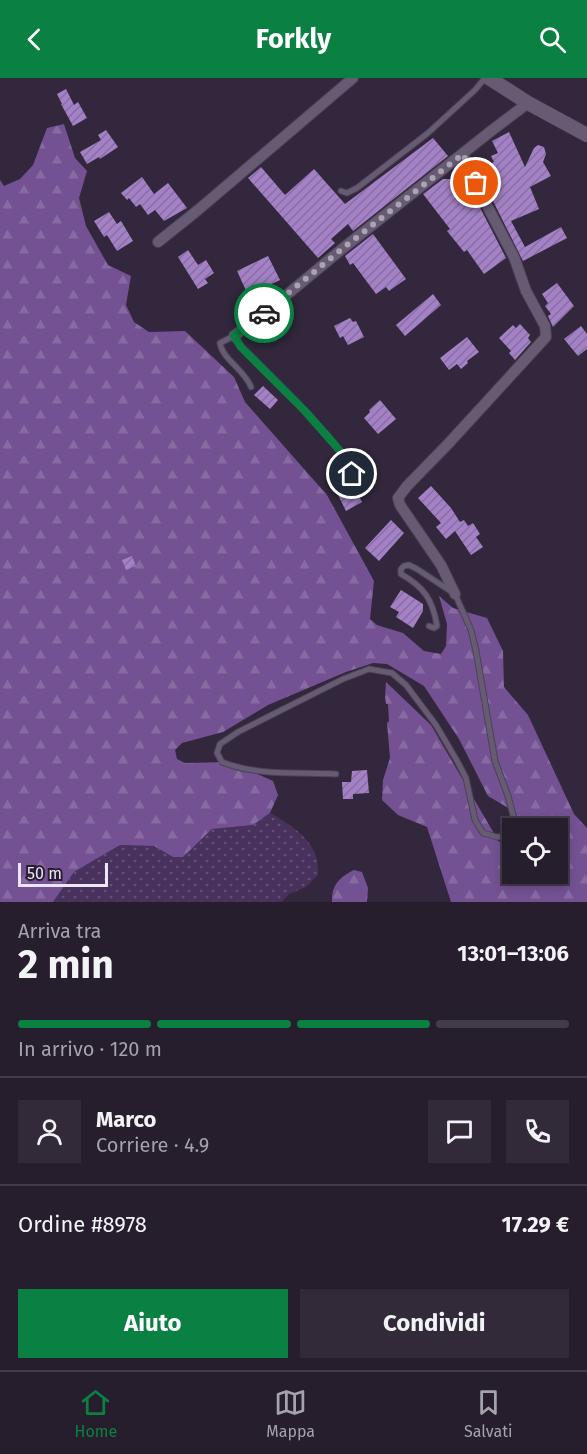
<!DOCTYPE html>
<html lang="it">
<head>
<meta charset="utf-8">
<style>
  :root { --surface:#261d2d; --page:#322a39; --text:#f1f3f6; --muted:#a4a2aa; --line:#423b49; --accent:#0b8043 }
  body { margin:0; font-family:"Fira Sans",sans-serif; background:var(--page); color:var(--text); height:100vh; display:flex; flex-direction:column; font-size:22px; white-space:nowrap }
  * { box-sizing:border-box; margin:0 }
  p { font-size:20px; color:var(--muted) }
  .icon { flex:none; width:33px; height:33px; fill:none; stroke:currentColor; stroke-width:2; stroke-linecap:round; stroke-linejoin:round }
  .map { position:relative; height:824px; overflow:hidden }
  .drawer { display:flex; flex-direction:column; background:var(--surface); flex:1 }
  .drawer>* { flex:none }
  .controls { position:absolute; left:502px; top:740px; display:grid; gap:12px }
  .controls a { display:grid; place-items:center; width:66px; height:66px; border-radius:0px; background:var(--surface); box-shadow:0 3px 9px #0003,0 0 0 2px var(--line); font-size:30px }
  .scale { position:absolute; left:18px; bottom:15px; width:90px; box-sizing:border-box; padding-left:6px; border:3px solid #ece5f3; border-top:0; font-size:16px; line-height:21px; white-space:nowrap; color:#ece5f3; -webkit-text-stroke:4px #281d32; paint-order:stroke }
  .pin { position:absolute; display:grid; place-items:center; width:51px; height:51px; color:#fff; margin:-26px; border:3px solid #fff; border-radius:50%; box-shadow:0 2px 6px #0007 }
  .courier { position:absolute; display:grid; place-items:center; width:60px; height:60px; margin:-30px; border:4px solid #0b8043; border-radius:50%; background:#fff; color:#222; box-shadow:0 2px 8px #0007 }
  .summary em { font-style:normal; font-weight:700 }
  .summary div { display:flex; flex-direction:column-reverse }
  .summary { display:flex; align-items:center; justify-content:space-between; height:102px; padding:0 18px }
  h1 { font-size:39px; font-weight:700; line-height:45px }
  .bar { display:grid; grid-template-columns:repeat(4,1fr); gap:9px 6px; align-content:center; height:72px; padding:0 18px }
  .bar i { height:8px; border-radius:4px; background:var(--line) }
  .bar .selected { background:var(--accent) }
  .bar p { grid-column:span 4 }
  .line { display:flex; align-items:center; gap:15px; padding:0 18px; border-top:2px solid var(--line) }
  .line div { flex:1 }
  .round { display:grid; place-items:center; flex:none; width:63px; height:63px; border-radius:0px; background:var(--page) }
  .primary-button { display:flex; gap:12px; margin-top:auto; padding:12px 18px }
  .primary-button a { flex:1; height:69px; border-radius:0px; background:var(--accent); color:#fff; font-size:24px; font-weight:700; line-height:69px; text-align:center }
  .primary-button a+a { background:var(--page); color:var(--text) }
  header { display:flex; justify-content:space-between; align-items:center; height:78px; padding:0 18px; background:var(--accent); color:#fff; font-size:27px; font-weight:700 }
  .dock { display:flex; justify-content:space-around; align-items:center; height:84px; border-top:2px solid var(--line); background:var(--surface); font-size:16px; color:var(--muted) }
  .dock a { display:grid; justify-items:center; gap:3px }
  .dock .selected { color:var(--accent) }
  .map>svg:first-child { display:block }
  .grass { fill:url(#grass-dots) }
  .forest { fill:url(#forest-firs) }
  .building { fill:url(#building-hatch) }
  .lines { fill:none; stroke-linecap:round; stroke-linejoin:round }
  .service-casing { stroke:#4c4255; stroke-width:7 }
  .minor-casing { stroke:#4c4255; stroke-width:12 }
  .tertiary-casing { stroke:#4c4255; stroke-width:15 }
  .service { stroke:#675b74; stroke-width:5 }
  .minor { stroke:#675b74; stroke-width:10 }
  .tertiary { stroke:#675b74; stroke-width:14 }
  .done { stroke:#aba2b3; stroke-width:6; stroke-dasharray:0 10.8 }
  .route { stroke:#0b8043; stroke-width:8 }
</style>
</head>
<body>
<header><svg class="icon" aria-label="back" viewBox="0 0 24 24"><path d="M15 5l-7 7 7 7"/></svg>Forkly<svg class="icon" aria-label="search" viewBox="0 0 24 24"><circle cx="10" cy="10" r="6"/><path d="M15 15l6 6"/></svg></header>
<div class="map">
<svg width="587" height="824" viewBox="0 0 587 824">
  <defs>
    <pattern id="grass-dots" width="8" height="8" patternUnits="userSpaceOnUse" patternTransform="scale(1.5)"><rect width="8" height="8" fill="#48325d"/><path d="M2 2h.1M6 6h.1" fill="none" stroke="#635075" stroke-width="1.8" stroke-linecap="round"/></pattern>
    <pattern id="forest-firs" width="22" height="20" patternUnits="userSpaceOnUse" patternTransform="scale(1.5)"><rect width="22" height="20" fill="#735192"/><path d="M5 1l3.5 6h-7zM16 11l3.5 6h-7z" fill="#876aa2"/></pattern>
    <pattern id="building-hatch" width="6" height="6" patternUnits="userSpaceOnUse" patternTransform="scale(1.5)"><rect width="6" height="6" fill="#a481c6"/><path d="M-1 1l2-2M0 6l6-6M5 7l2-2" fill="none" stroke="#886fa0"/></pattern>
  </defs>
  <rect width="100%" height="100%" fill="#32273c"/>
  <path class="grass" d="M 270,735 C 287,744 313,761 317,782 C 318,787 318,792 318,797 L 306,809 L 289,816 L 282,824 L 53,824 L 74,794 L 120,767 L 154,768 L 173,779 L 183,779 L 212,751 L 253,747 Z"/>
  <g class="forest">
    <polygon points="64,46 75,80 87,93 79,120 86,148 108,187 131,198 126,227 134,244 149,254 185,253 234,299 245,324 327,417 374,503 370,541 377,547 403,555 424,573 441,576 446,568 447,546 439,518 453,530 487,540 503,573 504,609 528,637 574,736 587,750 587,824 451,824 427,749 398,737 382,722 383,702 390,680 387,645 389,643 388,626 386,626 385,619 386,604 431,647 499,764 513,764 513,795 558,795 558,750 519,750 515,734 488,718 459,661 424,608 387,586 373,585 346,594 268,627 223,654 182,665 175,672 177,681 185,685 230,684 273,703 278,717 270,735 253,747 212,751 183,779 173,779 154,768 120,767 74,794 53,824 0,824 0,102 4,108 20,101 33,87 47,50"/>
    <path d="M 354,792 L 362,794 L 368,810 L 367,824 L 332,824 C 331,807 340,799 354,792 Z"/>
  </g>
  <g class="building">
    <polygon points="66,11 74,27 78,24 87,40 73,48 61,26 62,26 57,16"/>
    <polygon points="106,52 118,69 100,81 99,79 87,86 80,74 101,62 98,57"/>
    <polygon points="509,54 525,89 534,70 538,67 544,69 546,76 543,84 551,98 530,109 539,131 511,143 525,169 561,149 567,160 523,183 490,117 486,108 488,107 481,90 494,84 491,78 498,75 492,63"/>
    <polygon points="433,60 448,78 353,153 348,146 331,161 335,165 318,180 248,100 261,89 285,117 314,91 345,126"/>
    <polygon points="142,99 154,116 168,105 187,130 164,143 155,132 148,137 140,126 136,129 129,120 127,122 121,115"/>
    <polygon points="443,101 460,101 471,115 472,114 506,180 484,196 467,172 464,174 447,153 450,151 423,116"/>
    <polygon points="109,134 117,146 121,143 133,163 117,173 107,157 104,159 94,143"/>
    <polygon points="373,156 406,201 389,213 386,209 376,216 353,185 350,187 345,178"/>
    <polygon points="188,172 198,187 206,182 214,195 205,201 208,205 198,211 178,179"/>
    <polygon points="268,178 280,202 248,217 237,193"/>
    <polygon points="557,205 574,228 553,249 548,238 551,236 545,228 548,225 542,216"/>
    <polygon points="433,216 441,227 405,258 396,247"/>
    <polygon points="350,240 353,244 356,243 364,259 348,267 343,258 340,260 334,248"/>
    <polygon points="520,246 530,257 528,260 531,264 515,282 509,275 511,273 499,260 513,247 516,250"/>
    <polygon points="581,248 587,256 587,271 578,278 564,261"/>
    <polygon points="467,259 479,274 467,283 468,285 461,291 457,286 449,292 440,280"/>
    <polygon points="263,308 278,322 270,331 254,317"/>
    <polygon points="380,322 396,341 378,356 364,340 370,334 369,332"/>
    <polygon points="351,401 362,424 346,433 334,409"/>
    <polygon points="431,408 451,430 460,444 464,442 468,448 473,445 480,456 476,459 483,469 471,477 455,453 446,461 436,449 441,445 418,420"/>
    <polygon points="391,442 404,455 379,483 365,470"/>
    <polygon points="132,478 136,488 126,492 122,482"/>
    <polygon points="401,512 423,526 423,533 413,550 396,539 399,534 390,529"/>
    <polygon points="367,692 369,715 353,716 353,721 343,721 342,704 351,704 352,693"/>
  </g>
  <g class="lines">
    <defs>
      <g id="service">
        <polyline points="341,113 347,115 357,110 428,55 475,12 485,0"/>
        <path d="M 251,309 C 245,292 222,281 220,265 L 234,258 L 241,269 L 304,332 L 340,373 L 352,396"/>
        <path d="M 429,548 L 434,550 L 437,548 C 433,522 424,509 401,496 L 401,491 L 404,488 L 409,487 L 417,491 L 455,516 L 471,552 L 476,573 L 495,683 L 508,718 L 514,741 L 513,750"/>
        <path d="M 336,696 C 300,694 256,698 222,684 L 217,675 L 220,666 L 238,654 L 343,601 L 369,591 L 392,595 L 406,607 L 436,647 L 456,681 L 466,700 L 475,742 L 483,755 L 497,759 L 508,758 L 513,750"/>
      </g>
      <g id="minor">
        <polyline points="158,164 198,132 353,0"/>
        <polyline points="234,258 277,225 342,171 491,53 528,25"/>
        <polyline points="455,516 441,487 400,427 398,420 407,408 448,366 546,259 545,248 526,213 514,179 483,120 463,76"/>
      </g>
      <polyline id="tertiary" points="489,0 528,25 587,57"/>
    </defs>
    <use href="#service" class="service-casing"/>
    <use href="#minor" class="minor-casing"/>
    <use href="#tertiary" class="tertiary-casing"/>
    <use href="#service" class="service"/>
    <use href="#minor" class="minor"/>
    <use href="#tertiary" class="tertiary"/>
  </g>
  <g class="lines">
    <polyline class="done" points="264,235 342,171 463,76 476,105"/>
    <polyline class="route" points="264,235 234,258 241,269 304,332 328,359 340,373 352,396"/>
  </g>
</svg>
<div class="controls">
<a><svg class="icon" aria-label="locate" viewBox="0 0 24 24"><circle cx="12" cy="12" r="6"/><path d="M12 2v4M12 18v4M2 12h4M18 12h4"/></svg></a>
</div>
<div class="scale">50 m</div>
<div class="pin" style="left:476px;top:105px;background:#ea580c"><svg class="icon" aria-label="bag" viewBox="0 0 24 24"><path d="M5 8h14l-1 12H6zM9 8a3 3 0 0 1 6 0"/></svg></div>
<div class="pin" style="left:352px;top:396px;background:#1f2937"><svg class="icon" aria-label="home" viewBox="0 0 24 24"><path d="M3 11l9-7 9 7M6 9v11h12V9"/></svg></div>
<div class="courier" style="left:264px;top:235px"><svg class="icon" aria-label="car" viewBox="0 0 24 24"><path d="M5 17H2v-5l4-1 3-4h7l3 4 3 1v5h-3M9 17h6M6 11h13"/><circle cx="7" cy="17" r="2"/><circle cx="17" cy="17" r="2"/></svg></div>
</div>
<section class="drawer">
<div class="summary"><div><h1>2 min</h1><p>Arriva tra</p></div><em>13:01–13:06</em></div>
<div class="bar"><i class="selected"></i><i class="selected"></i><i class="selected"></i><i></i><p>In arrivo · 120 m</p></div>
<div class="line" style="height:108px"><a class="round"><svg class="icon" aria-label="person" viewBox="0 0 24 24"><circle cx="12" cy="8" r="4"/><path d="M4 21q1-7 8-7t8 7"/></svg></a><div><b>Marco</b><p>Corriere · 4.9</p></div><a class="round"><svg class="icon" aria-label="chat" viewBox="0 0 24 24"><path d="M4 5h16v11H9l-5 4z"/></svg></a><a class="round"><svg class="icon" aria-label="phone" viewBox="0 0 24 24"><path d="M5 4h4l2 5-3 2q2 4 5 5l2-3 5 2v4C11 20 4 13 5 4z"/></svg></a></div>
<div class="line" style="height:78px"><div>Ordine #8978</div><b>17.29 €</b></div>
<div class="primary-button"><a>Aiuto</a><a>Condividi</a></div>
</section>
<nav class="dock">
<a class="selected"><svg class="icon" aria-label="home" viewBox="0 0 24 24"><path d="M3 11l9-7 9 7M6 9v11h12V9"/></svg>Home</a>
<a><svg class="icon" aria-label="map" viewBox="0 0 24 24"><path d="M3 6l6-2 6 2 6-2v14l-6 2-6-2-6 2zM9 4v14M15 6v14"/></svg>Mappa</a>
<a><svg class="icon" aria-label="saved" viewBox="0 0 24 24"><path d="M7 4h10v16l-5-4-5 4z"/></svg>Salvati</a>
</nav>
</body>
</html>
